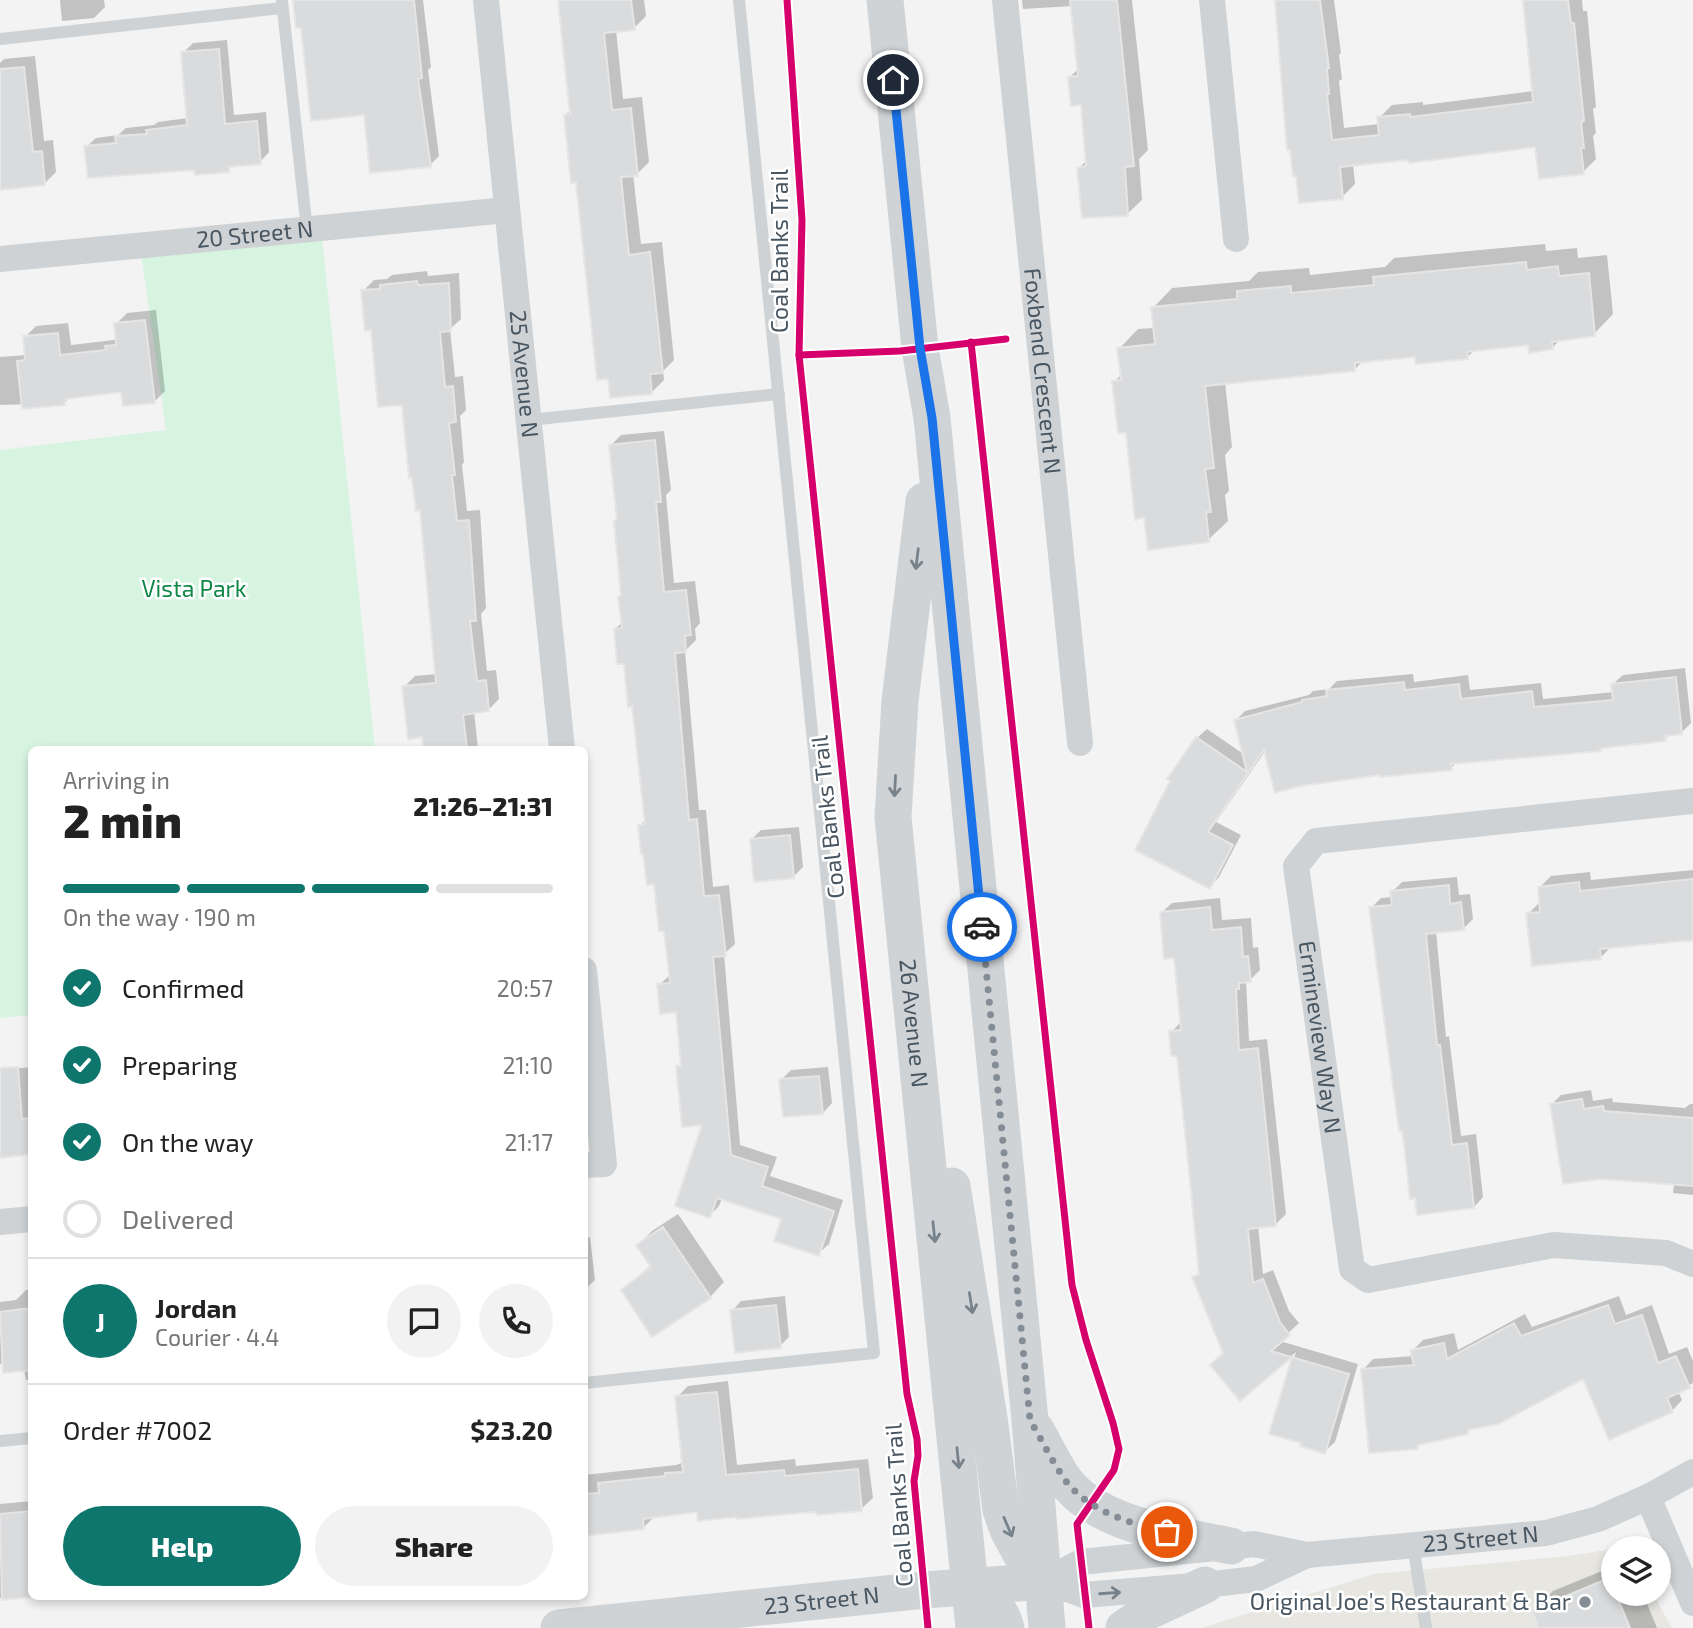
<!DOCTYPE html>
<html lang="en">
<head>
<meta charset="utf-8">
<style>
  :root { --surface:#fff; --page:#f2f2f2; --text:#222; --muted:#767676; --line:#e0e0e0; --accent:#0f766e }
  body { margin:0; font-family:"Exo 2",sans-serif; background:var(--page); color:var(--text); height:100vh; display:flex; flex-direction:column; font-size:26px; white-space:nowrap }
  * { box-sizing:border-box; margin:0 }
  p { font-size:23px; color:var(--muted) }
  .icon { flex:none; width:38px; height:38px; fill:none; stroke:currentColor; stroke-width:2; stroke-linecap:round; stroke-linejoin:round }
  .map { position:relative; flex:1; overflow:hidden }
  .sheet { position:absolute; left:28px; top:746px; width:560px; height:854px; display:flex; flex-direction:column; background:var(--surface); border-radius:10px; box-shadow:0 4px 10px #0003 }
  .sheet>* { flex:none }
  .buttons { position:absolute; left:1601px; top:1536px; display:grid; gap:14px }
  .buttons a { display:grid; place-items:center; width:70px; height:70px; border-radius:50%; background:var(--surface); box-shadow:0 4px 10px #0003; font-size:35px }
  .pin { position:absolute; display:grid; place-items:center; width:60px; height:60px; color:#fff; margin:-30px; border:4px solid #fff; border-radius:50%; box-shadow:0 2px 7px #0007 }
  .courier { position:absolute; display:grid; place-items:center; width:70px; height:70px; margin:-35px; border:5px solid #1a73e8; border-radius:50%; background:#fff; color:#222; box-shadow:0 2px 9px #0007 }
  .head em { font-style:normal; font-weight:800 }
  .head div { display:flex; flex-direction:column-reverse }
  .head { display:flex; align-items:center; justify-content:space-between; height:119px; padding:0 35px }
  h1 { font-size:46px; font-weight:800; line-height:52px }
  .bar { display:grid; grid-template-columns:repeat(4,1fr); gap:10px 7px; align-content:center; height:84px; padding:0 35px }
  .bar i { height:9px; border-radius:5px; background:var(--line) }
  .bar .selected { background:var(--accent) }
  .bar p { grid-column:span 4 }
  .line { display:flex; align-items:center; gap:18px; padding:0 35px; border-top:2px solid var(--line) }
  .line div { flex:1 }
  .round { display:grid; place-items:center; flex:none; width:74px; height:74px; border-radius:37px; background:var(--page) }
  ol { padding:0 35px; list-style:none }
  li { display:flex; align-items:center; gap:21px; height:77px }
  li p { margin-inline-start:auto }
  li .icon { padding:7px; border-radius:50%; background:var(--accent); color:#fff; stroke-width:4 }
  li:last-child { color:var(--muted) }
  li i { width:38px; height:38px; border:4px solid var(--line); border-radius:50% }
  .button { display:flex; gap:14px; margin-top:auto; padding:14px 35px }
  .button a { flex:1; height:80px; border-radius:42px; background:var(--accent); color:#fff; font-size:28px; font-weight:800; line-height:80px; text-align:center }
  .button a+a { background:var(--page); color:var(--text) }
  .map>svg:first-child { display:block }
  .commercial { fill:#e7e6e1 }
  .green { fill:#d6f4e0 }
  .shadow { fill:#0003 }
  .building { fill:#dadbdd; stroke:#e5e5e6; stroke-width:2 }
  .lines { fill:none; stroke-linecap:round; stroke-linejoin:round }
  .lane { stroke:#ced2d4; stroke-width:12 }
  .street { stroke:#ced2d4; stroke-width:26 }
  .secondary { stroke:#cfd3d6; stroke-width:37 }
  .cycleway-casing { stroke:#fff; stroke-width:11 }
  .cycleway { stroke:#d6006c; stroke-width:7 }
  .oneway { stroke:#77828b }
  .oneway2 { stroke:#77818a }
  .done { stroke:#848d95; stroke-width:7; stroke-dasharray:0 12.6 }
  .route { stroke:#1a73e8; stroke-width:9 }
  .poi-dot { fill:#848d95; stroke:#fff; stroke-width:2.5 }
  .labels { text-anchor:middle; stroke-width:5; stroke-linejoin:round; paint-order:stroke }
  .street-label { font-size:23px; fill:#485662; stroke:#fff }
  .park-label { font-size:23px; fill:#0e8747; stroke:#fff }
  .poi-label { font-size:23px; fill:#485662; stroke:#fff; text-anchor:end }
</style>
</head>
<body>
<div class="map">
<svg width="1693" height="1628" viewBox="0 0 1693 1628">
  <rect width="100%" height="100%" fill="#f3f3f3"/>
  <polygon class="commercial" points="1613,1549 1614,1594 1653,1594 1672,1628 1201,1628 1374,1574 1568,1556"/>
  <polygon class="green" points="321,228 375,749 32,749 31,1015 0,1018 0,450 166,430 140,246"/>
  <g class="shadow">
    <polygon points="60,0 104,0 105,7 94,18 62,21"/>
    <polygon points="295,0 423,0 431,67 428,70 439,156 430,165 365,113 302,26"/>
    <polygon points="559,0 644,0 646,16 634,28 616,30 623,99 642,97 649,162 637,174 633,174 641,244 662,242 674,360 663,371 664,380 652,392 578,180 565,115 571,110"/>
    <polygon points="1022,0 1132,0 1148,150 1139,159 1142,200 1127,214 1079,168 1087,160 1082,103 1069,78 1079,68 1073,6 1023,9"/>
    <polygon points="1276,0 1334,0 1341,53 1339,55 1342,79 1339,81 1344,128 1379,124 1379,118 1392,105 1423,102 1423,105 1534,91 1526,0 1582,0 1583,11 1587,11 1596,107 1593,109 1596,133 1593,136 1596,159 1583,172 1537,145 1353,164 1355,184 1342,197"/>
    <polygon points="227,40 234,115 266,112 269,152 260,162 234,164 228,170 196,169 86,147 96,138 118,135 126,128 154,125 158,122 188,118 183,53 193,43"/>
    <polygon points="35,56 44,141 53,140 56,172 44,184 0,188 0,63 4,59"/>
    <polygon points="1545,244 1546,251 1577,248 1578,258 1607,255 1613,314 1594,334 1561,339 1552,348 1530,343 1475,350 1467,357 1416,355 1363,361 1355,369 1225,382 1232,447 1225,455 1229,491 1225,495 1228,521 1208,540 1146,515 1128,431 1114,382 1122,374 1119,349 1138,329 1155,328 1153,308 1172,288 1249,281 1258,272 1309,268 1310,275 1385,267 1394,258"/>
    <polygon points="427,271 428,276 459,273 461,319 450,329 455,377 463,376 466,410 460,416 464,462 462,465 467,511 480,510 486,608 481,614 487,671 496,670 499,699 488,710 474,711 478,749 425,749 424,735 404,687 415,676 437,674 422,508 404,403 373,328 363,291 374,280 387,279 392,275"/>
    <polygon points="156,310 165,391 154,402 123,390 71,396 64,403 0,405 0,357 27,355 25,337 36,326 68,323 71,345 114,340 117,337 116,324 127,313"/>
    <polygon points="664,431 671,490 666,495 674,583 695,581 700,623 695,629 696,640 685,651 699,810 706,810 713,887 729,885 735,944 724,954 740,1145 777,1157 770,1176 843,1200 829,1244 818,1254 784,1218 722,1198 719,1206 709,1216 705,1123 678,1067 682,1062 678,1010 659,985 670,975 666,929 656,882 640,826 646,819 634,704 625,662 615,629 623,622 623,595 619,518 611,445 621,435"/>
    <polygon points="1685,668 1691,723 1681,733 1671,734 1665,739 1458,761 1451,768 1266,750 1216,822 1241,835 1219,877 1210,887 1197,738 1207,729 1245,755 1236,720 1245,711 1309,695 1313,691 1329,689 1337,681 1413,674 1414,682 1468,675 1470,690 1541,683 1543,699 1614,692 1613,684 1623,675"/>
    <polygon points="799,827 803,867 793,877 751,840 761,830"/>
    <polygon points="1693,870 1693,941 1681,942 1681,939 1612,946 1600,958 1528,914 1540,902 1540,887 1551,876 1590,872 1591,880"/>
    <polygon points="1457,877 1459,895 1470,894 1473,919 1463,929 1436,931 1446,1037 1449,1036 1461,1136 1476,1134 1483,1197 1474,1207 1418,1213 1371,908 1381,898 1393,897 1392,892 1402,882"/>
    <polygon points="1220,898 1222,920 1251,918 1253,948 1258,947 1260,970 1250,980 1246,980 1249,1041 1267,1039 1286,1214 1276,1224 1258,1226 1263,1274 1273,1270 1289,1311 1299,1323 1280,1341 1358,1364 1335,1442 1324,1452 1303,1442 1271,1433 1296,1352 1240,1399 1225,1352 1194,1278 1201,1271 1179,1054 1171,1032 1182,1021 1176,956 1161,913 1172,903"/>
    <polygon points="32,1067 32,1153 0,1156 0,1070"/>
    <polygon points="828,1067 832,1103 823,1113 781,1080 791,1070"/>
    <polygon points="1591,1090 1593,1101 1612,1098 1613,1102 1685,1108 1690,1104 1693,1104 1693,1195 1673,1193 1674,1183 1552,1104 1561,1095"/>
    <polygon points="678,1214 724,1282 710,1297 623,1290 651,1265 638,1245 652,1231"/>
    <polygon points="590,1237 595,1280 584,1290 584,1238"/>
    <polygon points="26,1290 32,1290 32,1380 26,1380 24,1369 0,1364 0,1302 16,1300"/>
    <polygon points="785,1296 789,1337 780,1346 732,1311 741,1301"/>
    <polygon points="1619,1296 1626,1315 1652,1305 1669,1354 1687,1347 1693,1361 1693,1383 1678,1391 1682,1400 1672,1411 1583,1376 1472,1428 1467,1432 1423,1442 1418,1447 1363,1370 1373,1359 1413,1356 1412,1351 1423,1340 1454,1333 1458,1350 1525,1314 1532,1327"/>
    <polygon points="728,1381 737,1465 795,1459 796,1466 868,1459 873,1498 861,1509 738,1515 698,1510 655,1516 643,1528 584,1535 584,1475 676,1465 684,1462 677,1397 688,1386"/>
    <polygon points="32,1501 32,1596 0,1598 0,1504"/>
    <polygon points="1614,1566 1614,1594 1643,1594 1657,1628 1541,1628 1534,1610 1553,1591"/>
  </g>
  <g class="building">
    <polygon points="293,0 414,0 422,78 418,79 431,167 370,173 364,115 311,121 301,28 296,28"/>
    <polygon points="558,0 631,0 635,30 604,33 612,110 631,108 638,176 621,177 629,255 650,252 663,373 650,374 652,394 610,398 608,379 597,380 576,182 571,183 564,115 570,114"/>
    <polygon points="1070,0 1117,0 1134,166 1125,167 1128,216 1082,218 1077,168 1086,166 1081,105 1071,106 1068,77 1078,76"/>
    <polygon points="1275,0 1320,0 1329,68 1327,68 1329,94 1327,94 1332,140 1379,135 1377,117 1410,114 1411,117 1533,102 1523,0 1568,0 1571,23 1574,23 1584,121 1581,122 1584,148 1581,148 1584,174 1539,179 1535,147 1409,163 1408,160 1340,167 1343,199 1299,203 1296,176 1293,176 1290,150 1287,150"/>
    <polygon points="219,49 225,124 257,121 261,164 228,167 229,172 195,175 194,170 88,178 84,146 116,143 115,136 147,134 146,130 187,125 181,52"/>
    <polygon points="24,67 33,152 42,151 45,185 0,190 0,69"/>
    <polygon points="1526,262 1527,270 1558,266 1559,276 1589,273 1595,336 1552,342 1553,349 1529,353 1528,345 1467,352 1468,359 1416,364 1415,357 1355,363 1355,371 1205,386 1214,468 1205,469 1211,512 1206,512 1209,542 1148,550 1144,517 1135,520 1126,433 1118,433 1112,381 1121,380 1117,348 1155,344 1151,307 1237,299 1237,291 1291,286 1291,293 1374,285 1373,277"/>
    <polygon points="417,281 418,285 449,283 451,331 440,332 445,387 453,386 456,422 449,423 455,475 452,475 457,521 469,520 476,621 470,621 477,681 486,680 489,711 463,715 467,749 423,749 422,737 408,739 402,686 436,683 420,510 416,511 412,478 409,478 402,405 378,407 371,330 365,331 361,290 380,289 380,285"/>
    <polygon points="145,320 155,403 123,406 121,392 64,399 65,405 22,409 17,361 25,360 23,336 58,333 60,355 106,350 105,346 116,345 114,323"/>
    <polygon points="655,440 661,502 656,502 664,592 686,590 691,635 685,636 686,652 675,653 689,820 697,819 704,896 719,895 726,956 713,957 731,1155 768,1167 762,1186 834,1211 819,1256 774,1241 781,1219 717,1198 710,1218 675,1206 702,1125 682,1127 676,1066 681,1066 676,1012 660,1014 657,984 670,983 664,931 659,931 654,884 647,885 643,854 641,854 638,825 645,824 632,706 628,707 624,664 617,664 614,629 622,628 618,597 621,596 614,521 617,520 609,445"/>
    <polygon points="1676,677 1682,734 1665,736 1666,741 1611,747 1600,749 1601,751 1451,764 1452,770 1380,777 1380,775 1300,786 1275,793 1264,750 1208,832 1233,845 1210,889 1135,850 1170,781 1167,779 1196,737 1247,772 1234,720 1302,702 1302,700 1327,696 1326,690 1404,682 1405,690 1459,684 1461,699 1532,691 1534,707 1613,700 1611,684"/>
    <polygon points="790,835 794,878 754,882 750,839"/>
    <polygon points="1693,879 1693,940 1600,949 1601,959 1532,966 1526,913 1540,912 1538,887 1579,882 1580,891"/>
    <polygon points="1449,885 1450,904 1461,902 1464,930 1426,934 1437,1045 1440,1045 1452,1145 1467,1143 1474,1208 1417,1215 1415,1198 1410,1199 1404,1144 1402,1131 1399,1131 1369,907 1392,905 1390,891"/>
    <polygon points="1210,907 1212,930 1241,927 1243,957 1248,956 1251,982 1239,983 1239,989 1236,989 1239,1050 1258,1048 1276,1226 1248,1229 1253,1283 1263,1279 1280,1322 1290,1335 1271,1351 1349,1374 1325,1454 1300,1446 1301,1443 1269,1434 1292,1357 1240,1401 1210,1365 1223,1353 1192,1277 1199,1275 1191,1190 1177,1056 1171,1056 1169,1031 1181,1030 1174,958 1164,959 1160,912"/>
    <polygon points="18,1067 22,1119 32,1118 32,1154 0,1158 0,1068"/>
    <polygon points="819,1076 823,1114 783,1117 779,1079"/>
    <polygon points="1582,1099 1584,1109 1603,1106 1604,1111 1693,1118 1693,1186 1601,1179 1563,1184 1550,1104"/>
    <polygon points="663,1227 711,1298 652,1337 621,1290 651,1267 636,1245"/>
    <polygon points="776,1305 781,1348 735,1353 730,1310"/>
    <polygon points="1608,1305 1615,1324 1642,1315 1658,1363 1676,1356 1690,1388 1667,1398 1673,1412 1609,1440 1583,1379 1498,1424 1468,1430 1468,1434 1418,1445 1418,1449 1369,1453 1361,1369 1414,1365 1410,1350 1444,1343 1447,1359 1514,1323 1521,1336"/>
    <polygon points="32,1308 32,1370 3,1373 0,1312"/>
    <polygon points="717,1392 726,1475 784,1470 785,1476 858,1469 862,1511 817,1515 816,1512 800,1513 737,1519 736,1517 698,1521 697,1512 643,1519 644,1529 584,1536 584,1494 599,1493 598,1483 665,1476 665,1473 683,1472 675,1396"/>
    <polygon points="32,1511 32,1597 2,1600 0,1514"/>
    <polygon points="1609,1578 1614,1594 1616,1594 1630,1628 1539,1628 1532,1610"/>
  </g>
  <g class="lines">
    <g class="lane">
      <polyline points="282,1 307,230"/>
      <polyline points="0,39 282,8"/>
      <polyline points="529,420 779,394"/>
      <polyline points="584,1383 874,1353 739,0"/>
      <polyline points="0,1441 32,1438"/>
      <polyline points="1413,1545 1426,1628"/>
    </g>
    <g class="street">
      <path id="s1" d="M 486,0 L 562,749"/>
      <path id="s2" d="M 1005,0 L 1080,743"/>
      <polyline points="1212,0 1236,239"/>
      <path id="s3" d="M 0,259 L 507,210"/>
      <path id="s4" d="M 1693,801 L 1316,841 L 1296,866 L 1352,1269 L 1368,1280 L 1554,1245 L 1666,1253 L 1693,1264"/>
      <polyline points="584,970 604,1164 584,1165"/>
      <polyline points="0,1222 32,1219"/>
      <polyline points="1648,1497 1693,1603"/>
      <path id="s5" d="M 1044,1581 L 1081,1562 L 1254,1544 L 1307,1555 L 1546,1533 L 1598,1519 L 1648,1497 L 1693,1472"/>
      <polyline points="1044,1581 1084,1595 1205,1585 1256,1579 1307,1555"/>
    </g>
    <g class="secondary">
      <polyline points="885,0 920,348 932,418 1030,1420 1047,1628"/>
      <path id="s6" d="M 924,501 L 900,701 L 893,817 L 974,1628"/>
      <polyline points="952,1186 989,1418 1001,1510 1008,1530 1021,1554 1043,1580"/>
      <path d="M 1036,1430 C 1045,1446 1053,1463 1063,1478 C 1096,1526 1178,1535 1231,1546"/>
      <path d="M 971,1586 C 988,1599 1001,1607 1006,1628"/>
      <path id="s7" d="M 559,1628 L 925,1590 L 1044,1581"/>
      <polyline points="1124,1628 1149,1611 1205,1585"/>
    </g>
    <defs>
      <g id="cycleway">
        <polyline points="787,0 802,220 799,355 907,1394 917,1439 918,1456 914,1481 928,1628"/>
        <polyline points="971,342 1072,1285 1086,1340 1113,1423 1119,1449 1114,1470 1077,1524 1089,1628"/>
        <polyline points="799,355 900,351 1006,339"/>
      </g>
    </defs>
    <use href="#cycleway" class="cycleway-casing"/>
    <use href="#cycleway" class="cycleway"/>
  </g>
  <defs><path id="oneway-shaft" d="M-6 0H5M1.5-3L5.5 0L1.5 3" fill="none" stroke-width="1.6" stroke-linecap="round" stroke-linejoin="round" transform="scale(1.75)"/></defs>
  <g class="oneway">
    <use href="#oneway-shaft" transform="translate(917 559) rotate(97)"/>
    <use href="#oneway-shaft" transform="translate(895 786) rotate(93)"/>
    <use href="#oneway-shaft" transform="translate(934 1232) rotate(84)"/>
    <use href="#oneway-shaft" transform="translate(971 1303) rotate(81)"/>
    <use href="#oneway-shaft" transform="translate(958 1458) rotate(84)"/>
    <use href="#oneway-shaft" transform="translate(1008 1527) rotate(67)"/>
  </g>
  <use class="oneway2" href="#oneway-shaft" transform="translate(1110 1593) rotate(-4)"/>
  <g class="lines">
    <path class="done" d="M 982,927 L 1030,1420 C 1041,1439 1051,1459 1063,1477 C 1085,1510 1131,1524 1167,1532"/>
    <polyline class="route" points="893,80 920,348 932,418 982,927"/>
  </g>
  <circle class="poi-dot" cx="1585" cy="1602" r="7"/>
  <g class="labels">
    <g class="street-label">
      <text dy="8" stroke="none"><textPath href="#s3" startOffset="256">20 Street N</textPath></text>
      <text transform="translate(780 251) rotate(-90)" y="8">Coal Banks Trail</text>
      <text dy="8" stroke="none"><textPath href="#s2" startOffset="373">Foxbend Crescent N</textPath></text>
      <text dy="8" stroke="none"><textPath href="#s1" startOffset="376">25 Avenue N</textPath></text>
      <text transform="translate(828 817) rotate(-96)" y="8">Coal Banks Trail</text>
      <text dy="8" stroke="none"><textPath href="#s6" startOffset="525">26 Avenue N</textPath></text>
      <text dy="8" stroke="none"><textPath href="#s4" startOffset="584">Ermineview Way N</textPath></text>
      <text transform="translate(899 1505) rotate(-94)" y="8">Coal Banks Trail</text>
      <text dy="8" stroke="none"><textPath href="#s5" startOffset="444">23 Street N</textPath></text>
      <text dy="8" stroke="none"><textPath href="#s7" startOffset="264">23 Street N</textPath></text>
    </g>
    <g class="park-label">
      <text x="194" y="597">Vista Park</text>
    </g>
    <g class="poi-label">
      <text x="1571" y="1610">Original Joe's Restaurant &amp; Bar</text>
    </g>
  </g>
</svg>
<div class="buttons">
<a><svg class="icon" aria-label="layers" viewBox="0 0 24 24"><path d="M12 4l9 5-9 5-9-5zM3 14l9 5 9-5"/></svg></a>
</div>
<div class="pin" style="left:1167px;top:1532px;background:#ea580c"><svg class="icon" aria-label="bag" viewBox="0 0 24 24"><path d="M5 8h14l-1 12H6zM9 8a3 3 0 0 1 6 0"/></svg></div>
<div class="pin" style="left:893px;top:80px;background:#1f2937"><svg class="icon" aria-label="home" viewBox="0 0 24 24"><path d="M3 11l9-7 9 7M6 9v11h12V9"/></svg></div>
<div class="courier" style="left:982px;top:927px"><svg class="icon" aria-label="car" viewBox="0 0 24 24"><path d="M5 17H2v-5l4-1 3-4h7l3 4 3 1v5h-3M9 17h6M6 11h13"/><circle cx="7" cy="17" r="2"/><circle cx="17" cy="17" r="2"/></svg></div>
<section class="sheet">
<div class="head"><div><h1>2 min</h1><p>Arriving in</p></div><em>21:26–21:31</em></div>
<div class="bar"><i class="selected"></i><i class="selected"></i><i class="selected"></i><i></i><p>On the way · 190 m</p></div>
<ol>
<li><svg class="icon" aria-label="check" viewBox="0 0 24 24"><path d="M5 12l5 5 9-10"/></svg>Confirmed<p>20:57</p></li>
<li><svg class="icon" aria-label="check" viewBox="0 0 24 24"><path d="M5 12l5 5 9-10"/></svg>Preparing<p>21:10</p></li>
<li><svg class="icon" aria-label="check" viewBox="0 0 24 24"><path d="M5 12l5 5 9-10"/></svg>On the way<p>21:17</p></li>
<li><i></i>Delivered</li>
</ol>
<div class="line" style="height:126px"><b class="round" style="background:var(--accent);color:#fff">J</b><div><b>Jordan</b><p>Courier · 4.4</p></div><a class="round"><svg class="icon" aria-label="chat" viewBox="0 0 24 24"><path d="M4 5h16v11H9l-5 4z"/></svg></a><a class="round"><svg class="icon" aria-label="phone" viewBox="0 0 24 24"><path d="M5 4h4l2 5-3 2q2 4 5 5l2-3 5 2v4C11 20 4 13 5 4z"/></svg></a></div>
<div class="line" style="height:91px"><div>Order #7002</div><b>$23.20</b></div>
<div class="button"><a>Help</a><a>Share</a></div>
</section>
</div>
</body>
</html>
